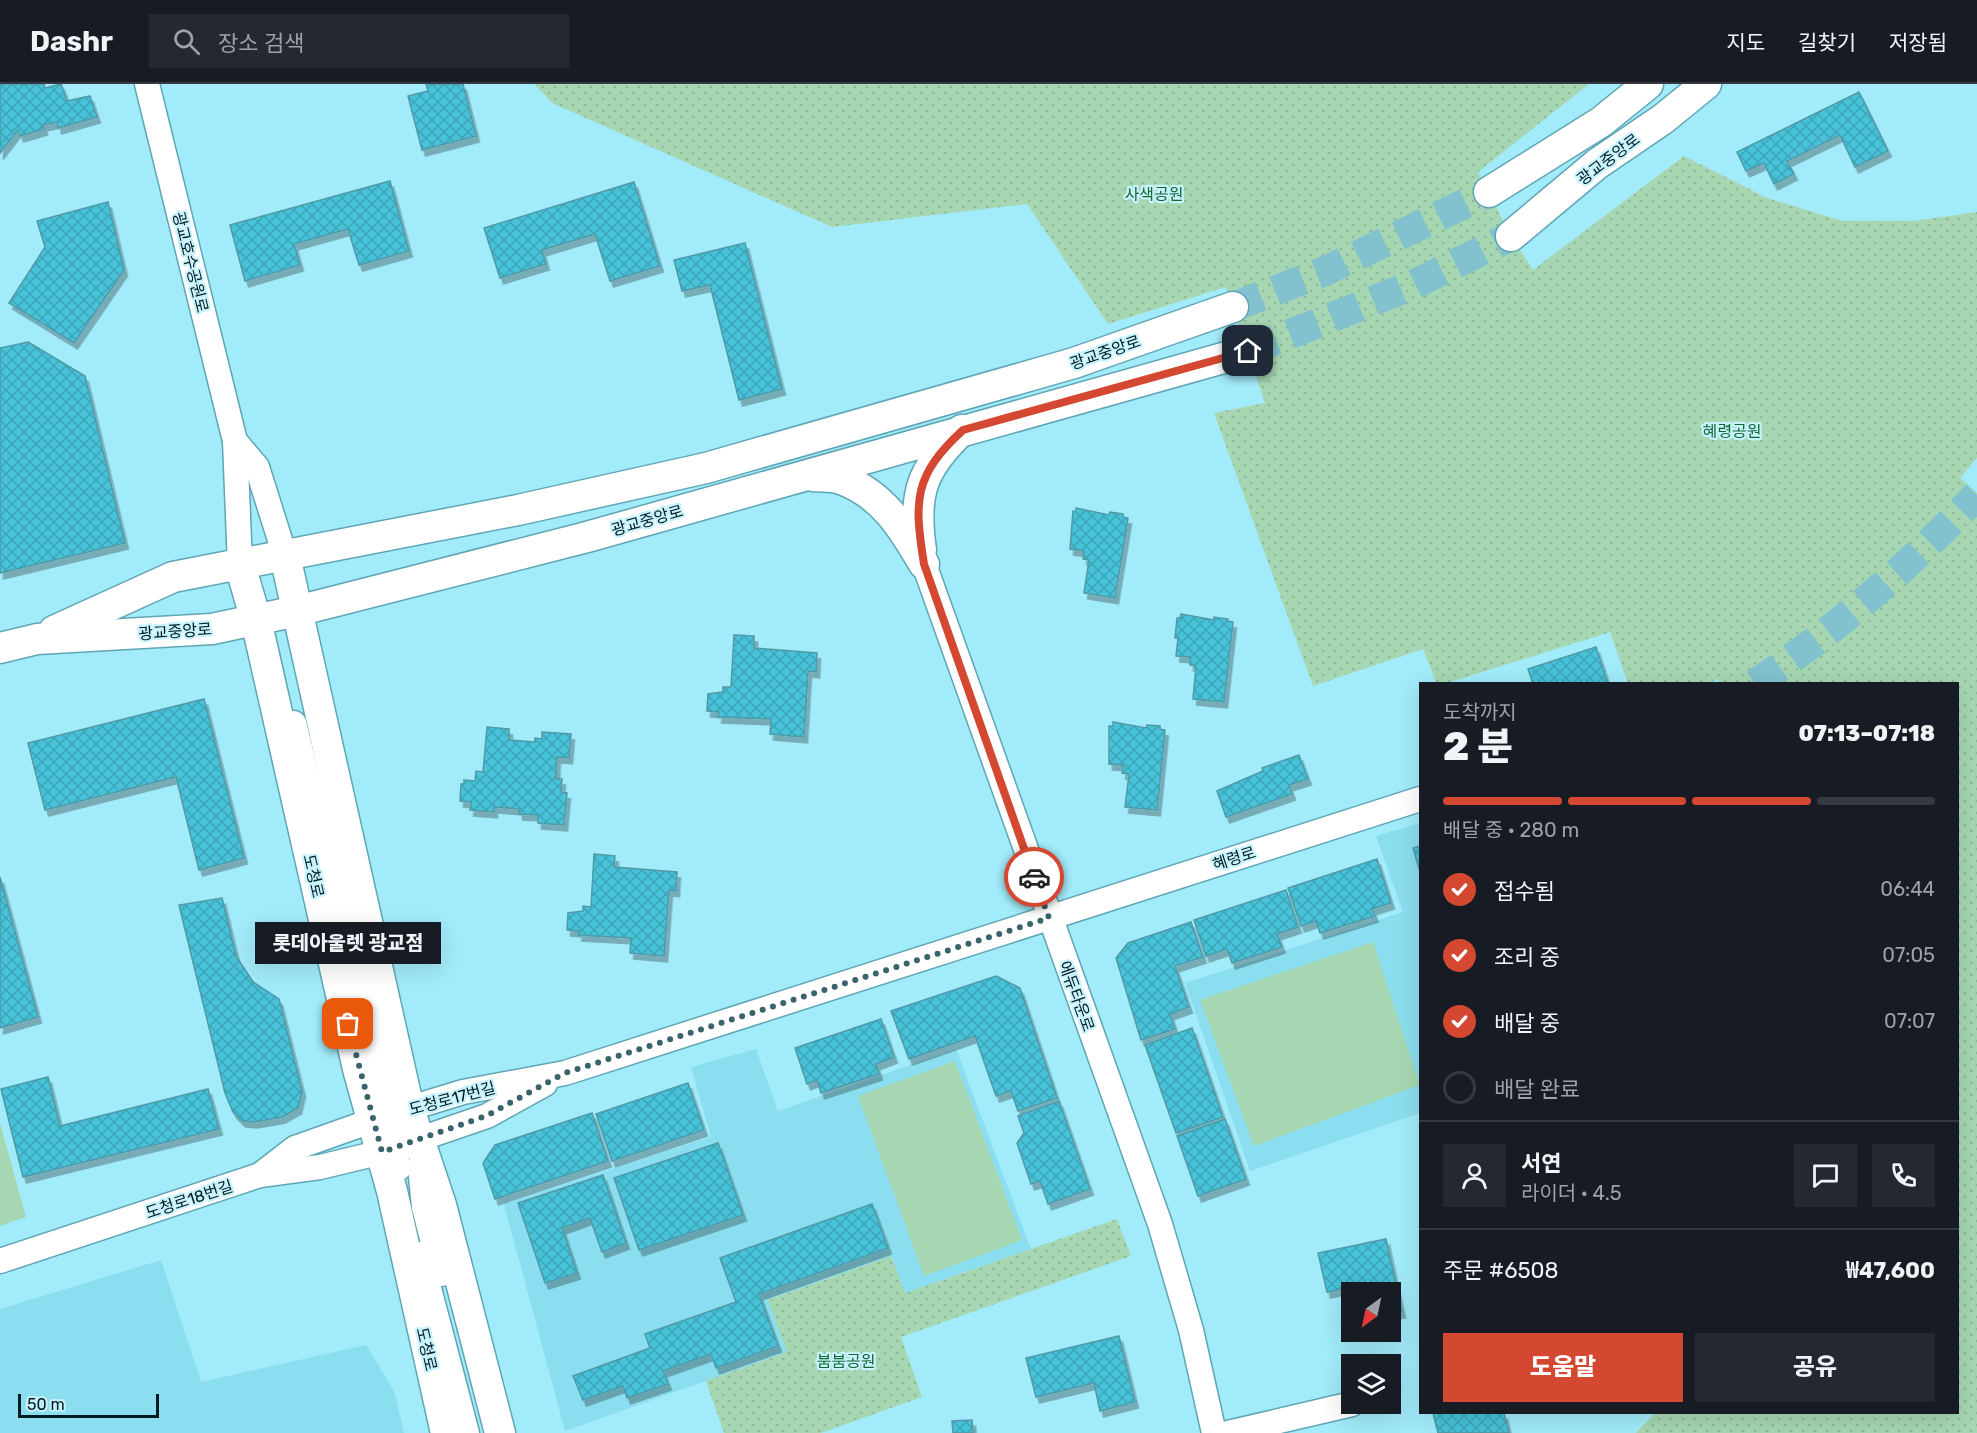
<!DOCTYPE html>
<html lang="ko">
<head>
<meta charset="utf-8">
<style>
  :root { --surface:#171b24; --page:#242831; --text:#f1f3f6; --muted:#9ea1a6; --line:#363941; --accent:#d44831 }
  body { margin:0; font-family:Rubik,"Noto Sans KR",sans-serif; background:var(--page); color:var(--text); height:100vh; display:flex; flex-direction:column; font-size:22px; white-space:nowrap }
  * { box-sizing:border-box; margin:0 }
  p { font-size:20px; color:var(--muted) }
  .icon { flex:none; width:33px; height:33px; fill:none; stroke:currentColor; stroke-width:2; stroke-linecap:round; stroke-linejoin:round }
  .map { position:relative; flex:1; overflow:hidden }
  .details { position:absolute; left:1419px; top:598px; width:540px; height:732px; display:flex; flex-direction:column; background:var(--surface); border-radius:0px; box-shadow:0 6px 24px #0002 }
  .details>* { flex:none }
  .needle { width:39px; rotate:213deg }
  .fabs { position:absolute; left:1341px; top:1198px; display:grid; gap:12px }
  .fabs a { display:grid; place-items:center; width:60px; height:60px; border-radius:0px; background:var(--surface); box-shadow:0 6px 24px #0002; font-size:30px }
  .scale { position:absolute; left:18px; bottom:15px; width:141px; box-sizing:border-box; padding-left:6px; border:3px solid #001b20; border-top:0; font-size:16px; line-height:21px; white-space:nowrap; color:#001b20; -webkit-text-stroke:4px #c9f3fc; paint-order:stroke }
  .pin { position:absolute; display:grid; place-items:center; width:51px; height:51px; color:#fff; margin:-26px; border-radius:12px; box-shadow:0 3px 9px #0006 }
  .courier { position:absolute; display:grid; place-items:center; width:60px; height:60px; margin:-30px; border:4px solid #d44831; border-radius:50%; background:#fff; color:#222; box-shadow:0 2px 8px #0007 }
  .bubble { position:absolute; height:42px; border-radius:0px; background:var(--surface); box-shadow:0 6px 24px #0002; font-size:20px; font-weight:800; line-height:42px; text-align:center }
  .summary em { font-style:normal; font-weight:800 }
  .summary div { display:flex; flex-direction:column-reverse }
  .summary { display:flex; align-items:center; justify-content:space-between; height:102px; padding:0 24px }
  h1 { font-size:39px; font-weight:800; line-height:45px }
  .bar { display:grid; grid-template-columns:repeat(4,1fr); gap:9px 6px; align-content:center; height:72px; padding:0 24px }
  .bar i { height:8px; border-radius:4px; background:var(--line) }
  .bar .on { background:var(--accent) }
  .bar p { grid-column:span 4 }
  .line { display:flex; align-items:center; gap:15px; padding:0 24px; border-top:2px solid var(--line) }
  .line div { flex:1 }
  .round { display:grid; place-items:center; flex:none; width:63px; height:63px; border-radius:0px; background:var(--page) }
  ol { padding:0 24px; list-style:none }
  li { display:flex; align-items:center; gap:18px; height:66px }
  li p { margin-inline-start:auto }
  li .icon { padding:6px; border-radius:50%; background:var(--accent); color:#fff; stroke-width:4 }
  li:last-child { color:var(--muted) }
  li i { width:33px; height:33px; border:3px solid var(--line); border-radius:50% }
  .action { display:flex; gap:12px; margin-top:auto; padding:12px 24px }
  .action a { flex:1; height:69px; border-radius:0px; background:var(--accent); color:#fff; font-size:24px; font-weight:800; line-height:69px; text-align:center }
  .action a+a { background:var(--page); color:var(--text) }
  header { display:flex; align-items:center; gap:36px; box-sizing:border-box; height:84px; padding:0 30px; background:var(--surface); border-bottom:2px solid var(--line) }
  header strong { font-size:28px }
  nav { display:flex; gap:33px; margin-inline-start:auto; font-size:21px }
  .search { width:420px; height:54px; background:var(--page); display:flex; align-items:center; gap:15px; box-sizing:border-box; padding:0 21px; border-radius:0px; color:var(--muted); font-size:22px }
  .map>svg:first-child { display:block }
  .built { fill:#8bdeef }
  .grass { fill:#a6d7b2 }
  .park { fill:url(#park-dots) }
  .building { fill:url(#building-cross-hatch); stroke:#5199a7; stroke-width:1.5; filter:url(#shadow) }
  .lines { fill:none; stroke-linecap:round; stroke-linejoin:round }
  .major-tunnel { stroke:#82c1ce; stroke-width:30; stroke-dasharray:30 15; stroke-linecap:butt }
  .minor-casing { stroke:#5fa6b5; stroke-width:27 }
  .major-casing { stroke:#5fa6b5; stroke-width:33 }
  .minor { stroke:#fff; stroke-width:24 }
  .major { stroke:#fff; stroke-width:30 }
  .done { stroke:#39646c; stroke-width:6; stroke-dasharray:0 10.8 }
  .route { stroke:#d44831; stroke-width:8 }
  .labels { text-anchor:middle; stroke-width:4.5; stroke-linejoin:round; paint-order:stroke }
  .street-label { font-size:16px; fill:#001b20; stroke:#c9f3fc }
  .park-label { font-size:16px; fill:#136936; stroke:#c9f3fc }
</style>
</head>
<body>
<header>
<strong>Dashr</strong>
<div class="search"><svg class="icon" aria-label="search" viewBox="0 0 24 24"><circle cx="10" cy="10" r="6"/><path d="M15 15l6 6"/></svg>장소 검색</div>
<nav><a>지도</a><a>길찾기</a><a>저장됨</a></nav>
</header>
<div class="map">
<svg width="1977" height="1349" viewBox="0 0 1977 1349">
  <defs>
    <pattern id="park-dots" width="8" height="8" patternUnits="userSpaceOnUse" patternTransform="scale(1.5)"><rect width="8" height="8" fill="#a6d7b2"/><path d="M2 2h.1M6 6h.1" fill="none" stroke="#8db899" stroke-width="1.8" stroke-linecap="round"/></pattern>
    <pattern id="building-cross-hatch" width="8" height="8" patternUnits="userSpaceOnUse" patternTransform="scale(1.5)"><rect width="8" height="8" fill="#47c2d8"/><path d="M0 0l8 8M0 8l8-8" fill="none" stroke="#3ca6b9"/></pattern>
    <filter id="shadow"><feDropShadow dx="3.5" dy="6" stdDeviation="0" flood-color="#0004"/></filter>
  </defs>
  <rect width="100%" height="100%" fill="#a2ebfa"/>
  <g class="built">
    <polygon points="1420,739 1420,1029 1250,1087 1185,899 1403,828 1376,752"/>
    <polygon points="756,965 778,1027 956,965 1031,1165 905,1209 891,1172 769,1215 787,1268 565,1347 504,1120 711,1053 691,983"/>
    <polygon points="161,1176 201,1298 366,1261 394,1307 404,1349 0,1349 0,1225"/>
  </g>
  <g class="grass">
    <polygon points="1373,858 1420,1001 1254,1062 1200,916"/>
    <polygon points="955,977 1022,1156 924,1192 858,1012"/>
    <polygon points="0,1039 26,1133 0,1142"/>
  </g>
  <g class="park">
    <polygon points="534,0 1589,0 1478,88 1511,152 1533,186 1684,72 1767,114 1843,137 1913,137 1977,128 1977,374 1960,394 1977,409 1977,1349 1636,1349 1655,1329 1958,1329 1958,600 1721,600 1718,595 1706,600 1628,600 1610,548 1444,600 1437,600 1423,565 1313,602 1214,329 1265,319 1226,203 1108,240 1027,120 832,143 552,19"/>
    <polygon points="1117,1135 1131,1172 901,1253 922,1313 821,1349 724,1349 706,1297 787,1268 768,1216 891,1172 905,1209"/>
  </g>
  <g class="building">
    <polygon points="0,0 44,0 45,4 61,0 67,17 90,12 97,33 58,44 57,38 43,41 44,45 20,52 18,46 0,69"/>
    <polygon points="426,0 463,0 476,52 422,66 408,12 428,7"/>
    <polygon points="1859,8 1888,67 1855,83 1840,51 1787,77 1794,90 1774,100 1764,79 1746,87 1737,68"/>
    <polygon points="390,97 409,167 359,181 348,145 294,160 300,181 245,197 230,141"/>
    <polygon points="634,98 660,182 610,197 595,150 542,166 546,180 500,194 484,144"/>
    <polygon points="108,118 124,186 74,259 9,219 45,163 37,137"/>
    <polygon points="745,159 782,305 739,316 710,201 682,207 674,176"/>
    <polygon points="28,258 85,292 125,459 0,489 0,264"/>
    <polygon points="1076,424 1109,431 1110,428 1123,430 1123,433 1128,434 1115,514 1084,509 1089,476 1083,475 1084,467 1070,465 1073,427 1076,428"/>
    <polygon points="1181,530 1214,536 1214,533 1228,535 1227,537 1233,538 1224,618 1193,615 1196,582 1190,581 1190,573 1176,572 1178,554 1175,554 1177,534 1180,534"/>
    <polygon points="734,551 754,552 754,564 817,569 816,588 808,587 804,653 770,650 771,635 718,633 719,628 707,627 708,610 723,608 723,603 731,603"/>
    <polygon points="1596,563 1608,600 1533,600 1528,585"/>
    <polygon points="204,615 244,774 199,786 176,693 45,726 28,659"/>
    <polygon points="1113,638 1146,644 1147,641 1160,642 1160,645 1165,646 1157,726 1125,723 1129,690 1122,689 1123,681 1109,680 1109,642 1113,642"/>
    <polygon points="487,643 509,645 509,656 535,658 535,654 542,655 542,648 571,650 569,674 557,673 556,695 562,695 561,708 567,709 564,741 538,739 538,731 519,730 519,725 494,723 494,728 470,726 471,718 460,717 461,700 464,700 464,696 475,697 476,687 483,688"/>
    <polygon points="1299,671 1308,695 1289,701 1292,710 1226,733 1217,707 1263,687 1262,684"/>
    <polygon points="1420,762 1420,788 1413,764"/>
    <polygon points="594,770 615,772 614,783 677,788 676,807 669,806 664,872 630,869 631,854 578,851 579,847 567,846 568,829 583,827 583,822 591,823"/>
    <polygon points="1377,775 1391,819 1372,825 1375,832 1320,849 1316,837 1301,842 1288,804"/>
    <polygon points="0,793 38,933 0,944"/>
    <polygon points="1286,806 1298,843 1277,850 1282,863 1232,879 1227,865 1206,872 1194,836"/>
    <polygon points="222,814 236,872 253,898 279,915 302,1007 298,1024 282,1033 254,1038 242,1037 233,1028 225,1009 179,821"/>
    <polygon points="1191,838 1203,873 1175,882 1189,923 1170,930 1175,945 1141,956 1116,874 1128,859"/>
    <polygon points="996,892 1020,904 1057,1014 1018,1027 1011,1007 996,1012 975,952 909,975 891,927"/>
    <polygon points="881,935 894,973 876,980 879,990 821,1009 817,996 807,1000 795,964"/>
    <polygon points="1192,944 1223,1033 1176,1049 1145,961"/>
    <polygon points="48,993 60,1042 208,1005 219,1045 23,1093 1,1005"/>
    <polygon points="688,999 704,1046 612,1077 596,1030"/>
    <polygon points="1059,1017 1090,1105 1048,1120 1040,1097 1031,1100 1017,1059 1024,1049 1018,1032"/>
    <polygon points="592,1029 608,1077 495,1115 483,1079 495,1061"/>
    <polygon points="1225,1035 1246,1095 1198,1112 1177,1052"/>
    <polygon points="718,1059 743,1131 639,1166 614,1094"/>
    <polygon points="603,1091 626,1159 602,1168 590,1134 562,1144 577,1189 545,1199 518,1119"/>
    <polygon points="872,1120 888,1164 759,1210 778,1262 716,1284 711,1270 663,1287 668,1300 627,1314 623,1302 583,1316 573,1292 650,1264 645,1250 736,1218 720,1174"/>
    <polygon points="1386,1155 1402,1228 1390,1230 1390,1209 1356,1209 1355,1202 1327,1208 1318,1169"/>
    <polygon points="1119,1252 1135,1318 1100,1327 1094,1299 1036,1313 1026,1274"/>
    <polygon points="1433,1329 1504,1329 1509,1349 1438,1349"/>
    <polygon points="972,1336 973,1349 953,1349 952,1337"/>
  </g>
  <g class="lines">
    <g class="major-tunnel">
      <polyline points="1233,223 1325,187 1489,108"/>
      <polyline points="1248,267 1415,200 1511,152"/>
      <path d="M 1755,600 C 1837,545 1909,482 1977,411"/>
    </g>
    <defs>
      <g id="minor">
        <polyline points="147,0 235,357 240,481"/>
        <polyline points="235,357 257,383 285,472"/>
        <polyline points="924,480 1160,1140 1191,1246 1214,1349"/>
        <polyline points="294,639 379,981 399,1084"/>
        <polyline points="420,1083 424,1123 441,1190"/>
        <polyline points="260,1091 295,1064 388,1031 463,1008 565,989 1420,715"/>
        <polyline points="420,1170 467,1349"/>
        <polyline points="0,1177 260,1091 320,1083 382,1068 487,1032 545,1000"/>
        <polyline points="1228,1349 1352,1320"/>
      </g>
      <g id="major">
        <polyline points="1489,108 1601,38 1648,0"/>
        <polyline points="1511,152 1597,80 1663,35 1706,0"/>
        <path d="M 813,392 C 822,393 833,392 841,395 C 883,410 903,444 924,480"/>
        <path d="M 921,466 C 913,410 921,385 962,346"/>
        <polyline points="285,472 409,1025 441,1121 500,1349"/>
        <polyline points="240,481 256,536 358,985 392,1107 446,1349"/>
        <polyline points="54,547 173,493 518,426 706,384 1074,279 1233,223"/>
        <polyline points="0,564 37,555 212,545 297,527 587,453 1248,267"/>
      </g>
    </defs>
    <use href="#minor" class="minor-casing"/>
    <use href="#major" class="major-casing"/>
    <use href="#minor" class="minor"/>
    <use href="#major" class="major"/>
  </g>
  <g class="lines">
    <polyline class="done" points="348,940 382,1068 486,1032 565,989 1049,834 1034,793"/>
    <path class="route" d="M 1034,793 L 924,480 C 914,417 913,392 963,346 L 1248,267"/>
  </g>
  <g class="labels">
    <g class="street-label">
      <text transform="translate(1608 75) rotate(-37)" y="6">광교중앙로</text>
      <text transform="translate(191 178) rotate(76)" y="6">광교호수공원로</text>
      <text transform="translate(1105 268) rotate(-19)" y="6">광교중앙로</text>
      <text transform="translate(647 436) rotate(-16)" y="6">광교중앙로</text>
      <text transform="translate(175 547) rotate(-4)" y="6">광교중앙로</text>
      <text transform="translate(1234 774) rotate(-18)" y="6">혜령로</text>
      <text transform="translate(314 792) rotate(77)" y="6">도청로</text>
      <text transform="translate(1077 912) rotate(70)" y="6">에듀타운로</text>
      <text transform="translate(452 1014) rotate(-15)" y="6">도청로17번길</text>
      <text transform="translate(189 1115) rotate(-18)" y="6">도청로18번길</text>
      <text transform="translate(427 1265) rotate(77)" y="6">도청로</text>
    </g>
    <g class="park-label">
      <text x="1154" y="116">사색공원</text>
      <text x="1732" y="353">혜령공원</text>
      <text x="846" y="1283">붐붐공원</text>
    </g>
  </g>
</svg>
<div class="fabs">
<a><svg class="needle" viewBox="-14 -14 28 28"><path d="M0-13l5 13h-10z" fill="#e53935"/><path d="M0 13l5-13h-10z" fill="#9ea1a6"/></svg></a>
<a><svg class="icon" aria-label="layers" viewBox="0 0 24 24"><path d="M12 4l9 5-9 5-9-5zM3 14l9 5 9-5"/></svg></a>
</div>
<div class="scale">50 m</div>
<div class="pin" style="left:348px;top:940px;background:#ea580c"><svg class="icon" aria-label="bag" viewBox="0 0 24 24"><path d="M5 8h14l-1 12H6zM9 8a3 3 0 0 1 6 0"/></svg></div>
<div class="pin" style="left:1248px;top:267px;background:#1f2937"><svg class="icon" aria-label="home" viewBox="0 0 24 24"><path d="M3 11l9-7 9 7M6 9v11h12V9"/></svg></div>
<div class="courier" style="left:1034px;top:793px"><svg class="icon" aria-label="car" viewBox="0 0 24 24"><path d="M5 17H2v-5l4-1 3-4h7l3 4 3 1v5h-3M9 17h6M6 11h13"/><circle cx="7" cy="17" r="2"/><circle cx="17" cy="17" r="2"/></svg></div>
<div class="bubble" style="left:255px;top:838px;width:186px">롯데아울렛 광교점</div>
<section class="details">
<div class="summary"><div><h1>2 분</h1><p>도착까지</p></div><em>07:13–07:18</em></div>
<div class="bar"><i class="on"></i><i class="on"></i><i class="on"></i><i></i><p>배달 중 · 280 m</p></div>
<ol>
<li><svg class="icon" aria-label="check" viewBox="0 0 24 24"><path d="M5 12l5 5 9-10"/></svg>접수됨<p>06:44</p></li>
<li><svg class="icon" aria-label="check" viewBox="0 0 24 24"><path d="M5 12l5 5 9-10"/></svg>조리 중<p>07:05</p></li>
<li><svg class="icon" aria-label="check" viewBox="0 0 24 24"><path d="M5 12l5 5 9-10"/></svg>배달 중<p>07:07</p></li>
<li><i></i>배달 완료</li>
</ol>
<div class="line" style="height:108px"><a class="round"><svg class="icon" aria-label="person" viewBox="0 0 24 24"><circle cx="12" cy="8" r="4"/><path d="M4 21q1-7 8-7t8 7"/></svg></a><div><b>서연</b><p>라이더 · 4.5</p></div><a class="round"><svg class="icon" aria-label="chat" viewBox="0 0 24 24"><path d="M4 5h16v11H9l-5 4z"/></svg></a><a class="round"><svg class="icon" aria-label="phone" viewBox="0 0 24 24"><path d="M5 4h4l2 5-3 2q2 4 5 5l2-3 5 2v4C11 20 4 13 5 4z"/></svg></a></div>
<div class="line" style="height:78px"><div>주문 #6508</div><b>₩47,600</b></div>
<div class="action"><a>도움말</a><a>공유</a></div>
</section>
</div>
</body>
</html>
